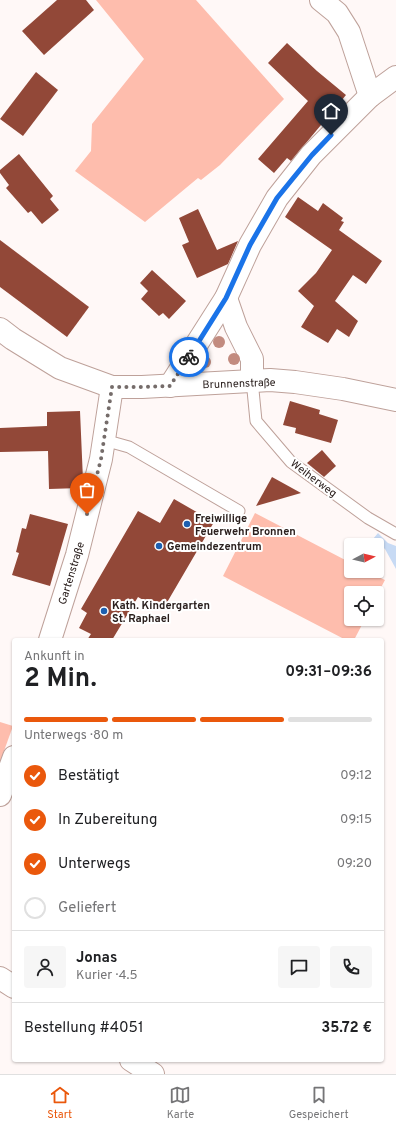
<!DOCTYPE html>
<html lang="de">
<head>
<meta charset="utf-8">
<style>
  :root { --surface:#fff; --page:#f6f6f6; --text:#202124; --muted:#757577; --line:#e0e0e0; --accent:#ea580c }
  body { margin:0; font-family:Overpass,sans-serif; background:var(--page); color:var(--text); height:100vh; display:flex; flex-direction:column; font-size:15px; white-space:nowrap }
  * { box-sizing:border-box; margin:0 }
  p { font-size:13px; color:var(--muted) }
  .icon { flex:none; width:22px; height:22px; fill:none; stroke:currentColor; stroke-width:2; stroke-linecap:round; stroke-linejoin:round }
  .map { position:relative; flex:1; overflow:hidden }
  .drawer { position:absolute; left:12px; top:638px; width:372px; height:424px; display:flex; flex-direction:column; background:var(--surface); border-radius:4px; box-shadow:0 1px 3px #0004 }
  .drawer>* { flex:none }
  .needle { width:26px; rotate:83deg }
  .buttons { position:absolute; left:344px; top:538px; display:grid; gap:8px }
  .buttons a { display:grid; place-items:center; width:40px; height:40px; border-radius:4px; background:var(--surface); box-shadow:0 1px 3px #0004; font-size:20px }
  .pin { position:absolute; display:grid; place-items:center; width:34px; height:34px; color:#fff; margin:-41px -17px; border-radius:50% 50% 50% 0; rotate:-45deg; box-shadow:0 0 4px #0007 }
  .pin .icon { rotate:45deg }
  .courier { position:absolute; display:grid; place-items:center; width:40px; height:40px; margin:-20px; border:3px solid #1a73e8; border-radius:50%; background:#fff; color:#222; box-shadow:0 1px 5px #0007 }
  .headline em { font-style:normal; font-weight:700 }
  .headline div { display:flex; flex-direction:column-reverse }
  .headline { display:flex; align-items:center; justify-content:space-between; height:68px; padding:0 12px }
  h1 { font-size:26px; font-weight:700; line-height:30px }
  .bar { display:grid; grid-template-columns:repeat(4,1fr); gap:6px 4px; align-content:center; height:48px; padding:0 12px }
  .bar i { height:5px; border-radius:3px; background:var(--line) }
  .bar .on { background:var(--accent) }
  .bar p { grid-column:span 4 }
  .line { display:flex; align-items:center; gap:10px; padding:0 12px; border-top:1px solid var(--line) }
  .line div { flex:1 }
  .round { display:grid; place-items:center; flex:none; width:42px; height:42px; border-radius:4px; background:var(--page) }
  ol { padding:0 12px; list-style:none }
  li { display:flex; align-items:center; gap:12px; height:44px }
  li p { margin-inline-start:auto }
  li .icon { padding:4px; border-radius:50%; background:var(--accent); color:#fff; stroke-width:4 }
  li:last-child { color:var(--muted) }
  li i { width:22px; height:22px; border:2px solid var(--line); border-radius:50% }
  .tab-bar { display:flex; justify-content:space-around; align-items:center; height:56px; border-top:1px solid var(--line); background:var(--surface); font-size:11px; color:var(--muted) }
  .tab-bar a { display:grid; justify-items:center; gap:2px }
  .tab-bar .on { color:var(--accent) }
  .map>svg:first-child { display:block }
  .green { fill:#febdad }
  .water { fill:#c7daf4 }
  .building { fill:#924838 }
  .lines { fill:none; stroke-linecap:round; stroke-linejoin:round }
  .service-casing { stroke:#bea19a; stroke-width:13 }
  .minor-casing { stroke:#bea19a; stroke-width:24 }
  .tertiary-casing { stroke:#bea19a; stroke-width:24 }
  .service { stroke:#fff; stroke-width:11 }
  .minor { stroke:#fff; stroke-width:22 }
  .tertiary { stroke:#fff; stroke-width:22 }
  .tree { fill:#c28b7f }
  .done { stroke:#756c6a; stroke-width:4; stroke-dasharray:0 7.2 }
  .route { stroke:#1a73e8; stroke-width:5 }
  .poi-dot { fill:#1d5fb0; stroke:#fff; stroke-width:1.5 }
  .labels { text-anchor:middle; stroke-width:4; stroke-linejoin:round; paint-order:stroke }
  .street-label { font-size:11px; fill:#2b201e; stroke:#fff }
  .poi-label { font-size:11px; font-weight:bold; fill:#2b201e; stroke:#fff; text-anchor:start }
</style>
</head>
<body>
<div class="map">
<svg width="396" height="1074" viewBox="0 0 396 1074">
  <rect width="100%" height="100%" fill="#fff8f7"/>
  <g class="green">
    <polygon points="96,0 196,0 284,99 220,165 201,180 198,178 145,222 75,171 91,151 92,124 144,59"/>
    <polygon points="255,513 351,563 351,571 366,571 385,580 377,595 377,593 351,593 351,619 365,619 354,640 346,640 223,576"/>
    <polygon points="0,722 13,726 0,762"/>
  </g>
  <polygon class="water" points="378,533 388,543 396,546 396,569 385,549 373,539"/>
  <g class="building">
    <polygon points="57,0 86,0 94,10 44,55 22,31"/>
    <polygon points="287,43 317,71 346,95 291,161 287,158 274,173 258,159 308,101 268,63"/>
    <polygon points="36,72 58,90 23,136 0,119"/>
    <polygon points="19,154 53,196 50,199 59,210 42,224 31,211 28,213 6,188 9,185 0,173 0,170"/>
    <polygon points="298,197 318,211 323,203 343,218 341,221 344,222 339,230 382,261 366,284 353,275 335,301 358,321 349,337 337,329 328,343 301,327 314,306 298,291 316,273 332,250 285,217"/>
    <polygon points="198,209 217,250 238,241 228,264 197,278 182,245 189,242 179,218"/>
    <polygon points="0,240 89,307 67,337 0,287"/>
    <polygon points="152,270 186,301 169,319 163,313 159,316 141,299 148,291 140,283"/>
    <polygon points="290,401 320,410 319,414 338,420 331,443 295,433 296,428 283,425"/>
    <polygon points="80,411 83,480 81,488 49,489 48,451 0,452 0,428 47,426 47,412"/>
    <polygon points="322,450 336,466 324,477 307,463"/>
    <polygon points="272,477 301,493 256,506"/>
    <polygon points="174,499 214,522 162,611 138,597 112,640 87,640 91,634 79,628 87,613 81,609 138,511 160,523"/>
    <polygon points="30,514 68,524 50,586 12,575 19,553 16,552 22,528 26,529"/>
  </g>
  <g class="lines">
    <defs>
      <g id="service">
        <polyline points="252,380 256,421 291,462 368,518 396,534"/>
        <polyline points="104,440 129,447 239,511"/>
      </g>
      <g id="minor">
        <polyline points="321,0 337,13 349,32 370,96"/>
        <polyline points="226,298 236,327 252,359 252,380"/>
        <polyline points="170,386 226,298 250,245 277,198 311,155 370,96 396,77"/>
        <polyline points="50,640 77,555 101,459 112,387"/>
        <polyline points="0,795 14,757"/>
        <polyline points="0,978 14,987"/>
        <polyline points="131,1060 153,1074"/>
      </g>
      <polyline id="tertiary" points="0,329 13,339 60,368 112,387 142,387 270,380 295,382 343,389 396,400"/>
    </defs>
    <use href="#service" class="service-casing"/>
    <use href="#minor" class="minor-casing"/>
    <use href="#tertiary" class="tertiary-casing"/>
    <use href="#service" class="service"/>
    <use href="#minor" class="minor"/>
    <use href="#tertiary" class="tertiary"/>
  </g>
  <g class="tree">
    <circle cx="219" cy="342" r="6"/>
    <circle cx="234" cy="359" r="6"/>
    <circle cx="205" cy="362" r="6"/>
  </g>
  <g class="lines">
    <polyline class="done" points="87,514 101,459 112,387 142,387 170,386 189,357"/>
    <polyline class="route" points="189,357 226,298 250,245 277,198 312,155 331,135"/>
  </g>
  <g class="poi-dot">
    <circle cx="187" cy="524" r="4"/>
    <circle cx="159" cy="546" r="4"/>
    <circle cx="104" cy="611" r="4"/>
  </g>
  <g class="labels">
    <g class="street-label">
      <text transform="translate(239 383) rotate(-2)" y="4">Brunnenstraße</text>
      <text transform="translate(314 478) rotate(37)" y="4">Weiherweg</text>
      <text transform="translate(71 573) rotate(-73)" y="4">Gartenstraße</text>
    </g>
    <g class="poi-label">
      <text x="195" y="522">Freiwillige<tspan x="195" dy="13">Feuerwehr Bronnen</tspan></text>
      <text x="167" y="550">Gemeindezentrum</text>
      <text x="112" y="609">Kath. Kindergarten<tspan x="112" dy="13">St. Raphael</tspan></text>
    </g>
  </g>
</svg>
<div class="buttons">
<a><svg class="needle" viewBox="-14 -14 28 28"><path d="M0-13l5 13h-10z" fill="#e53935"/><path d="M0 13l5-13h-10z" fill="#757577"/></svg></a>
<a><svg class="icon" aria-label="locate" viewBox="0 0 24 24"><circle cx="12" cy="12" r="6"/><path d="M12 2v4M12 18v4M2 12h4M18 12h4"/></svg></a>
</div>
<div class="pin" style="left:87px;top:514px;background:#ea580c"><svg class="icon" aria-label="bag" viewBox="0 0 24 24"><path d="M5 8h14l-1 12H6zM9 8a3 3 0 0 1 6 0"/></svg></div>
<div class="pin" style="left:331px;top:135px;background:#1f2937"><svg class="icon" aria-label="home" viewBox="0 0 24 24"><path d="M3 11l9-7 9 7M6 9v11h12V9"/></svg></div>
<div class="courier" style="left:189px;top:357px"><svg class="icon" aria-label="bike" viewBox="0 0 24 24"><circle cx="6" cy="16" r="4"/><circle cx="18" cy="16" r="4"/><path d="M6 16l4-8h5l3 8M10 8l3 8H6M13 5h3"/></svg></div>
<section class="drawer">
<div class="headline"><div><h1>2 Min.</h1><p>Ankunft in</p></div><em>09:31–09:36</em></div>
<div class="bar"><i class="on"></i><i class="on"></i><i class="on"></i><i></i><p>Unterwegs · 80 m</p></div>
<ol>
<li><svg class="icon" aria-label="check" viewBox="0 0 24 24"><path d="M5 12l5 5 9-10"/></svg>Bestätigt<p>09:12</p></li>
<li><svg class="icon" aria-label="check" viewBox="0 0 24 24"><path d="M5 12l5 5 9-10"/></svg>In Zubereitung<p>09:15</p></li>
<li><svg class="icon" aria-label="check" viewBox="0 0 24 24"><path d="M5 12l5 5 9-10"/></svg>Unterwegs<p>09:20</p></li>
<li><i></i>Geliefert</li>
</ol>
<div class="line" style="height:72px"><a class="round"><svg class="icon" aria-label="person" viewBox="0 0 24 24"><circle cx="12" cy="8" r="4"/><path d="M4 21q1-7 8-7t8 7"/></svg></a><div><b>Jonas</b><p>Kurier · 4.5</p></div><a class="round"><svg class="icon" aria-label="chat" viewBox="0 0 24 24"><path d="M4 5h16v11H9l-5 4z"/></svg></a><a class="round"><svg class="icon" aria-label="phone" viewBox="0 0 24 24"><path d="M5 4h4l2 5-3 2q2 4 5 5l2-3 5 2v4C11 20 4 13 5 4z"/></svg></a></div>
<div class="line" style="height:52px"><div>Bestellung #4051</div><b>35.72 €</b></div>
</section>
</div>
<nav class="tab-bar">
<a class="on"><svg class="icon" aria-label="home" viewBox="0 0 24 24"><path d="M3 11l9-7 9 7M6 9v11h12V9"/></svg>Start</a>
<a><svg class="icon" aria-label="map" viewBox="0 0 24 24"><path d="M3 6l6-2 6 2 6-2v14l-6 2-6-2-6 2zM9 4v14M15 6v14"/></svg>Karte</a>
<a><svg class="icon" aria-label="saved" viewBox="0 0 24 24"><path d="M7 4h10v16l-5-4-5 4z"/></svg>Gespeichert</a>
</nav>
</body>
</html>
